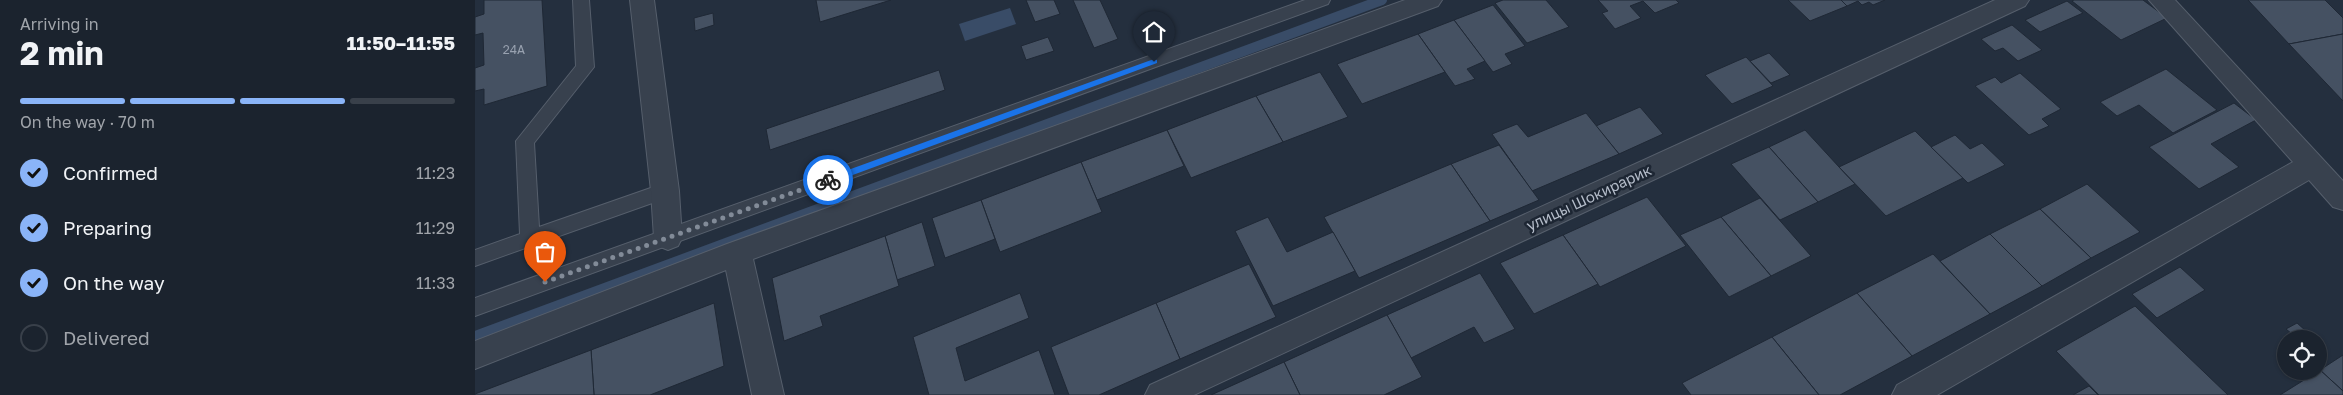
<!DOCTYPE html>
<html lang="en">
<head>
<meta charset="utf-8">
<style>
  :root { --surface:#1b232e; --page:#242b36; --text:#f1f3f6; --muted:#a0a4aa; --line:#39404a; --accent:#8ab4f8 }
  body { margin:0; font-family:"Golos Text",sans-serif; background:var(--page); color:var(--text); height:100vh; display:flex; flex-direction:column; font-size:19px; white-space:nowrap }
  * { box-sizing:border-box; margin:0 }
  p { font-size:16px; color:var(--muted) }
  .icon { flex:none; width:28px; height:28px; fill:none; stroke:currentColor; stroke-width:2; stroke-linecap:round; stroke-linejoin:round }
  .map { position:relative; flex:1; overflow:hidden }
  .details { display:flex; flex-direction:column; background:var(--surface); width:475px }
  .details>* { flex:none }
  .controls { position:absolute; left:1802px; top:330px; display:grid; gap:10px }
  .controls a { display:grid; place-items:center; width:50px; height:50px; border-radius:50%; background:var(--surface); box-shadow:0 1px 4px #0004,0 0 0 1px var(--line); font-size:25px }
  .pin { position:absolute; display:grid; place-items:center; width:42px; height:42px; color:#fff; margin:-51px -21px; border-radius:50% 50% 50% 0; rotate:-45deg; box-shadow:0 0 5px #0007 }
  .pin .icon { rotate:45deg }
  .courier { position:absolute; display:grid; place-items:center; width:50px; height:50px; margin:-25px; border:4px solid #1a73e8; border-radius:50%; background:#fff; color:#222; box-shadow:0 1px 6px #0007 }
  .overview em { font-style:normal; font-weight:700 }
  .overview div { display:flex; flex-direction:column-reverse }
  .overview { display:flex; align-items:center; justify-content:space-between; height:85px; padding:0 20px }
  h1 { font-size:32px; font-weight:700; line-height:38px }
  .bar { display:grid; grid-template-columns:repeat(4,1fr); gap:8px 5px; align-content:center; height:60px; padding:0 20px }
  .bar i { height:6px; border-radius:4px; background:var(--line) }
  .bar .on { background:var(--accent) }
  .bar p { grid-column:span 4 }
  ol { padding:0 20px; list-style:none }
  li { display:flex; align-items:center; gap:15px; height:55px }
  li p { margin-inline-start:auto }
  li .icon { padding:5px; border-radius:50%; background:var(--accent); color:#111; stroke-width:4 }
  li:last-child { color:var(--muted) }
  li i { width:28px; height:28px; border:2px solid var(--line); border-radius:50% }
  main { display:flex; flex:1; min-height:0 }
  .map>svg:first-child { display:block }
  .water { fill:#394c67 }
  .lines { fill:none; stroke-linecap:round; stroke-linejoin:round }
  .stream { stroke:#394c67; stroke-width:10 }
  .building { fill:#455162; stroke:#1f2835 }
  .service-casing { stroke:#565f6c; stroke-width:2 }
  .minor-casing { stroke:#565f6c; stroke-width:2 }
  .service { fill:#38414e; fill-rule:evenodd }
  .minor { fill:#38414e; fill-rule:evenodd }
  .route { fill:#1a73e8 }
  .done { stroke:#828b98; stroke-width:5; stroke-dasharray:0 9 }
  .labels { text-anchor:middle; stroke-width:5; stroke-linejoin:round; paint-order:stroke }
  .number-label { font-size:12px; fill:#98a1af }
  .street-label { font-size:15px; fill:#b4bcc9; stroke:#1d2633 }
</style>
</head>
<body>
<main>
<section class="details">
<div class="overview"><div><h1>2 min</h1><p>Arriving in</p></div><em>11:50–11:55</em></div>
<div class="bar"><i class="on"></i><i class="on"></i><i class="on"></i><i></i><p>On the way · 70 m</p></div>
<ol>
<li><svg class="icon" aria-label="check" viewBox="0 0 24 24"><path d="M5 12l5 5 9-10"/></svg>Confirmed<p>11:23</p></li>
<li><svg class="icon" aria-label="check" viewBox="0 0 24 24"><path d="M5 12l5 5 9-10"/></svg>Preparing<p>11:29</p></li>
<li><svg class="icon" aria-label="check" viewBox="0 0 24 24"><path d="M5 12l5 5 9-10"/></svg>On the way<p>11:33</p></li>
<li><i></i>Delivered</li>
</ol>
</section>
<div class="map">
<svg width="1868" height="395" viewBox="0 0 1868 395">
  <rect width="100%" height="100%" fill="#242f3e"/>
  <polygon class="water" points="535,8 541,24 490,41 484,24"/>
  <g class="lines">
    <polyline class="stream" points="0,336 907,0"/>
  </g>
  <g class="building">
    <polygon points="9,0 67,0 72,86 9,105 9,89 0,91 0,68 9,65 8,33 0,35 0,17 9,14"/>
    <polygon points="341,0 416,0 345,22"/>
    <polygon points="551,0 579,0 585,14 560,22"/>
    <polygon points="598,0 625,0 643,39 619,48"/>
    <polygon points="1028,0 1071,0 1094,27 1052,43 1020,3"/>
    <polygon points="1123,0 1201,0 1204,3 1180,13 1168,1 1155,6 1166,18 1140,29 1127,13 1133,11"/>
    <polygon points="1313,0 1366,0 1372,6 1335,21"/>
    <polygon points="1366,0 1410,0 1398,5 1394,2 1387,5 1383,1 1372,6"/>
    <polygon points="1599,0 1668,0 1692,18 1646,40 1597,1"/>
    <polygon points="1773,0 1850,0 1868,18 1868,34 1814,44"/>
    <polygon points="1592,1 1608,13 1565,32 1550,20"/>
    <polygon points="1018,5 1050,46 1030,54 1037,64 1018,72 979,20"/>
    <polygon points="238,13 239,25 220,31 219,18"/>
    <polygon points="979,20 1010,61 992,69 1000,79 980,86 943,34"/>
    <polygon points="1537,25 1567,50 1543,61 1528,48 1520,51 1506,39"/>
    <polygon points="943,34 970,72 887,104 862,64"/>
    <polygon points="1868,34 1868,101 1814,44"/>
    <polygon points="573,37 579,51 551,60 546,46"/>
    <polygon points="1294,53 1315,75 1296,83 1275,61"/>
    <polygon points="1271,57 1298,86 1257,104 1230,75"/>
    <polygon points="1691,69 1742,110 1698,133 1664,105 1642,116 1625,102"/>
    <polygon points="464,70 470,90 295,150 291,129"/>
    <polygon points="845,72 873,117 808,142 781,96"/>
    <polygon points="1545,73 1586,109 1567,119 1574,126 1554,135 1500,86 1520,77 1526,83"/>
    <polygon points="781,96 808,142 716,178 692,130"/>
    <polygon points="1759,103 1781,120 1736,144 1764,167 1724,189 1674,147"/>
    <polygon points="1165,107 1188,134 1144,154 1121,126"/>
    <polygon points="1111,113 1144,154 1057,191 1017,134 1042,124 1053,137"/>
    <polygon points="692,130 709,166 622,200 606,162"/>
    <polygon points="1330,130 1364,167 1380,184 1343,202 1294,147"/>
    <polygon points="1440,131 1488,178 1411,216 1364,167"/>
    <polygon points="1480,135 1495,149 1507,143 1530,165 1493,183 1456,147"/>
    <polygon points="1024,145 1064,200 1015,221 976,164"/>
    <polygon points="1294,147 1343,202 1305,220 1256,164"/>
    <polygon points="606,162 627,212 525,252 506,200"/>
    <polygon points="976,164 1015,221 884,278 849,217"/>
    <polygon points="1612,184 1665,232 1616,258 1565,209"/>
    <polygon points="1172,197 1211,246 1125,287 1088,235"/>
    <polygon points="1285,198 1336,256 1296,276 1246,217"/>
    <polygon points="506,200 520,239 470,258 457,218"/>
    <polygon points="1565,209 1616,258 1567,286 1515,234"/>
    <polygon points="793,217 812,252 858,232 880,271 798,306 760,231"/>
    <polygon points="1246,217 1296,276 1254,297 1205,235"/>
    <polygon points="447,222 460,266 422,280 410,236"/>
    <polygon points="1515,234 1567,286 1515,314 1465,261"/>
    <polygon points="1088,235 1123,284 1059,314 1025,263"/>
    <polygon points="410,236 424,286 345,316 348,326 309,341 297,278"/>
    <polygon points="1458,254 1515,314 1437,356 1382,293"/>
    <polygon points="774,264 801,317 705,359 681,303"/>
    <polygon points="1705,267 1730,290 1682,318 1657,294"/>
    <polygon points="1005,273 1040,329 1009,343 999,327 936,358 912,315"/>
    <polygon points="545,293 554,318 481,348 490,381 564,350 580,395 454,395 438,337"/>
    <polygon points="1382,293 1437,356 1365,395 1344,395 1297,337"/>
    <polygon points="239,303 249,366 175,395 119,395 116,350"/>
    <polygon points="681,303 705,359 624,395 594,395 576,347"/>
    <polygon points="1660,306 1753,395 1624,395 1581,351"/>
    <polygon points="912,315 947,377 909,395 825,395 809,362"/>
    <polygon points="1822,323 1840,339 1823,339 1811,329"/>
    <polygon points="1297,337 1344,395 1216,395 1207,383"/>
    <polygon points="116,350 119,395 0,395 0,394"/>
    <polygon points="1868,355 1868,391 1845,370"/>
    <polygon points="809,362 825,395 736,395"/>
    <polygon points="1845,370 1868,391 1868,395 1805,395"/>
    <polygon points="1614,386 1623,395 1598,395"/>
  </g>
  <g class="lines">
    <defs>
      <g id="service">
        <polygon points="98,0 114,0 119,67 59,143 64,227 190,183 197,186 199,191 197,196 0,266 0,250 45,234 41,141 101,66"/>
        <polygon points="830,0 855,0 853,4 0,316 0,298"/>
      </g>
      <g id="minor">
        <polygon points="155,0 179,0 204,191 207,238 203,246 193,250 183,246 179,238 176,191"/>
        <polygon points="930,0 967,0 963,6 278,259 309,395 277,395 251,270 0,369 0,341 252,244"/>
        <polygon points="1520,0 1554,0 1550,6 719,395 670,395 675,385"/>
        <polygon points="1674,0 1700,0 1868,181 1868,210 1858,207 1834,180 1462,395 1417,395 1422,385 1818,162"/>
      </g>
    </defs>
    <use href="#service" class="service-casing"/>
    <use href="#minor" class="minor-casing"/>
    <use href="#service" class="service"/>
    <use href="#minor" class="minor"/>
  </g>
  <polygon class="route" points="679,59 682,60 682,63 356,183 353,184 349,180 351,178"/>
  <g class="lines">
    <polyline class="done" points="70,282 353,180"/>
  </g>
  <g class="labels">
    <g class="number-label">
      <text x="39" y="54">24А</text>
    </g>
    <g class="street-label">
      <text transform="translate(1114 198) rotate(-25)" y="5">улицы Шокирарик</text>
    </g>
  </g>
</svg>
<div class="controls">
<a><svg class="icon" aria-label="locate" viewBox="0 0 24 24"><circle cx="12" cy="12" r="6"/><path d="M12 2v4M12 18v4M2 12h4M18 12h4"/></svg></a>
</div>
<div class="pin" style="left:70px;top:282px;background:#ea580c"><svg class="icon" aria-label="bag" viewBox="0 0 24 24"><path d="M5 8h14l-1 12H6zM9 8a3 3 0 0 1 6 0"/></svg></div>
<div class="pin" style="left:679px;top:62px;background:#1f2937"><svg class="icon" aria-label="home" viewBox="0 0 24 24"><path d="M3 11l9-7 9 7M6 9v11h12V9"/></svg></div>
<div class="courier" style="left:353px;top:180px"><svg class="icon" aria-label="bike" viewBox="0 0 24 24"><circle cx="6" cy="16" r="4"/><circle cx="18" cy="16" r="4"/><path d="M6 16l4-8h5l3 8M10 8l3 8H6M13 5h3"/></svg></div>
</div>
</main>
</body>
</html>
